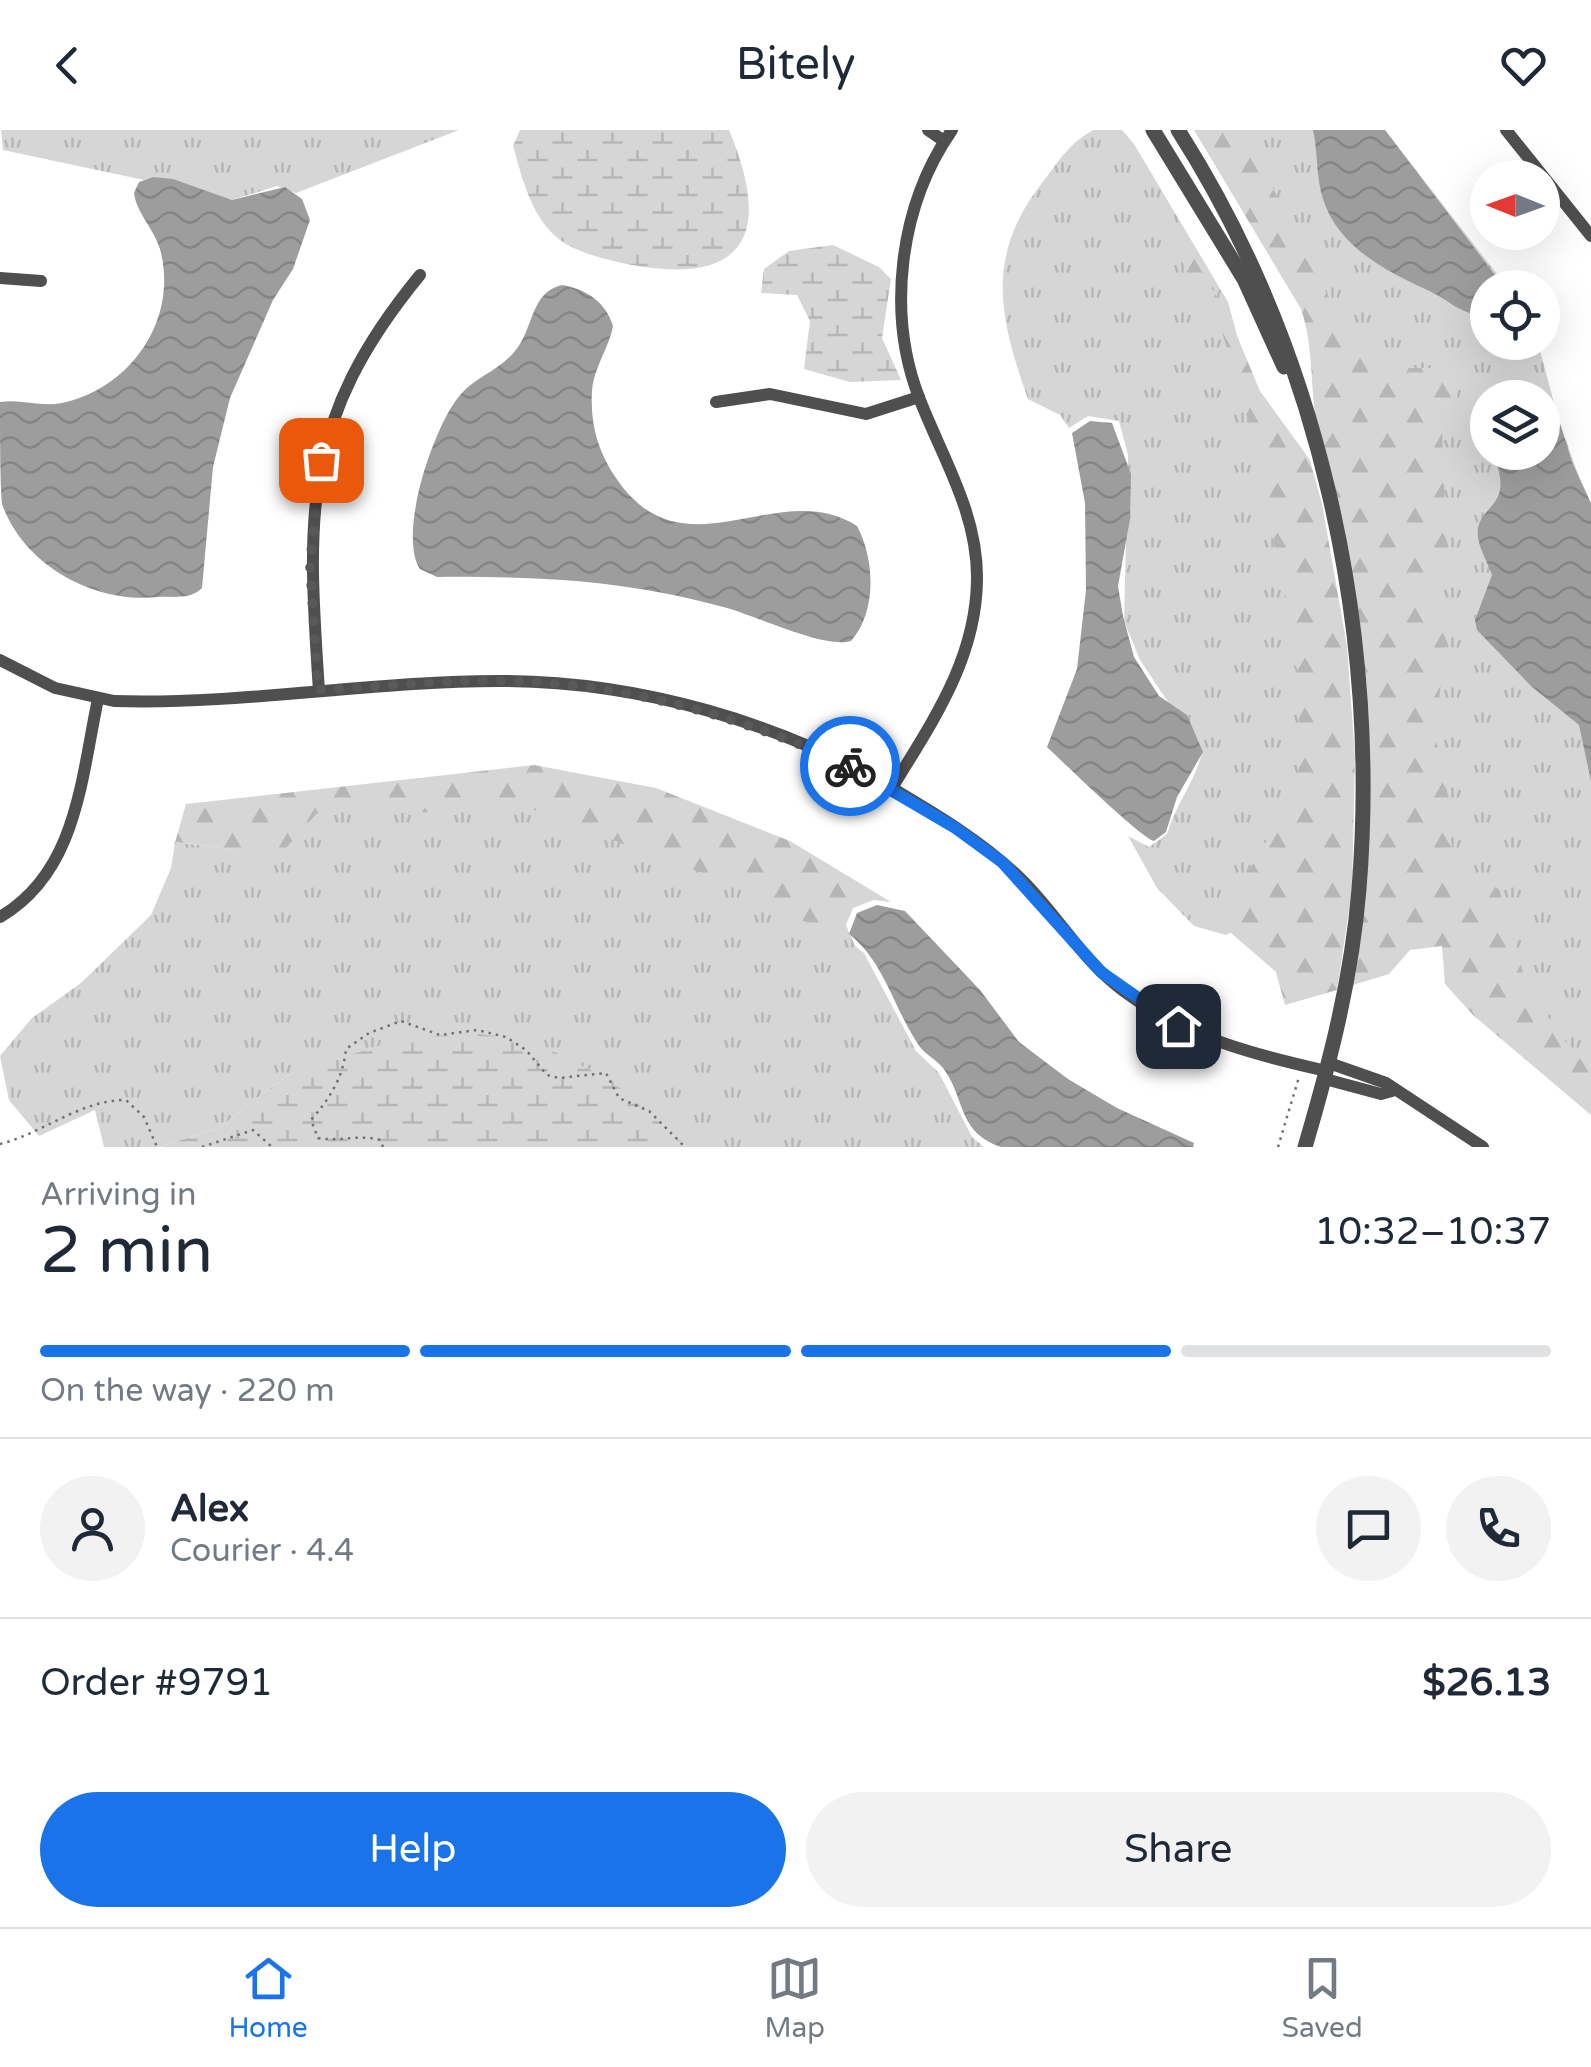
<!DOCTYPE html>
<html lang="en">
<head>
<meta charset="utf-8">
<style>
  :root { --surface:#fff; --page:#f2f2f3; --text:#1f2937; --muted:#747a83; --line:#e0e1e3; --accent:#1a73e8 }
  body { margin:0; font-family:"Varela Round",sans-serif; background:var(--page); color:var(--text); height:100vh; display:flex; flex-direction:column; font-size:38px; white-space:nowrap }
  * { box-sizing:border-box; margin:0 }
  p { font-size:32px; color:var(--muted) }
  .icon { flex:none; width:55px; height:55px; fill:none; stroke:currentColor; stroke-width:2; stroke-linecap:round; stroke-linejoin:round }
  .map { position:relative; height:1017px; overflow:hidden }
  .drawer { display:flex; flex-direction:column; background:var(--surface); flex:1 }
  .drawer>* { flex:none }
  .needle { width:65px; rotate:271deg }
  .fabs { position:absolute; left:1470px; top:30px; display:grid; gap:20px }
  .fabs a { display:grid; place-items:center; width:90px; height:90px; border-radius:50%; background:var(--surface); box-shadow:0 10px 40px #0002; font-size:50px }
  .pin { position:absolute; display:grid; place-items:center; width:85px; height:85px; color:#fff; margin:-42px; border-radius:20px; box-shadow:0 5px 15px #0006 }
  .courier { position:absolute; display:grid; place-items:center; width:100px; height:100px; margin:-50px; border:8px solid #1a73e8; border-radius:50%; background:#fff; color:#222; box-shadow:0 2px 12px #0007 }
  .head em { font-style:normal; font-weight:600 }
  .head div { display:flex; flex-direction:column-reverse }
  .head { display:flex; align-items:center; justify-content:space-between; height:170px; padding:0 40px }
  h1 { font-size:65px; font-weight:600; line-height:75px }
  .bar { display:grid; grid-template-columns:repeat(4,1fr); gap:15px 10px; align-content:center; height:120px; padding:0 40px }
  .bar i { height:12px; border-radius:8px; background:var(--line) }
  .bar .selected { background:var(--accent) }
  .bar p { grid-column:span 4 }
  .line { display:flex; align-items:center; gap:25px; padding:0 40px; border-top:2px solid var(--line) }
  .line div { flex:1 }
  .round { display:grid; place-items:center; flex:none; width:105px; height:105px; border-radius:52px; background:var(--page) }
  .cta { display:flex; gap:20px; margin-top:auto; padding:20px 40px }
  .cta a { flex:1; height:115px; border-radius:60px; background:var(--accent); color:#fff; font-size:40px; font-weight:600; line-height:115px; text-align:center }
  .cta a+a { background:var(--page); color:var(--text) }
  header { display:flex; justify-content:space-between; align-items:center; height:130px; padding:0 40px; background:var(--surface); font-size:45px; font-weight:600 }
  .tabs { display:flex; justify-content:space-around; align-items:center; height:140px; border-top:2px solid var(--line); background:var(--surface); font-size:28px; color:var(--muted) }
  .tabs a { display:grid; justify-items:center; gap:5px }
  .tabs .selected { color:var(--accent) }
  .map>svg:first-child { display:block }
  .grass { fill:url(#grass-tufts); fill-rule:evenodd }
  .forest { fill:url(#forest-firs) }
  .wetland { fill:url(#wetland-marsh) }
  .water { fill:url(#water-waves) }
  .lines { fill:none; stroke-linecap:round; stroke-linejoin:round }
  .path { stroke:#717171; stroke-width:2.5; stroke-dasharray:2.5 5; stroke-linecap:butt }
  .minor { stroke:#4f4f4f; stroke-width:12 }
  .tertiary { stroke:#4f4f4f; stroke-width:15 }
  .done { stroke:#595959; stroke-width:10; stroke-dasharray:0 18 }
  .route { stroke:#1a73e8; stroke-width:12 }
</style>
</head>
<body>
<header><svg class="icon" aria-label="back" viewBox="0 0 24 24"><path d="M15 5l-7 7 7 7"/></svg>Bitely<svg class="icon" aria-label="heart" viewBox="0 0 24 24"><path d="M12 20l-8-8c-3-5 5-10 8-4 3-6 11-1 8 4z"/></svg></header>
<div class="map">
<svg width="1591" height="1017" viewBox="0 0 1591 1017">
  <defs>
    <pattern id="grass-tufts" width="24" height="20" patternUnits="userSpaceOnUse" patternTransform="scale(2.5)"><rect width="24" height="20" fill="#d6d6d6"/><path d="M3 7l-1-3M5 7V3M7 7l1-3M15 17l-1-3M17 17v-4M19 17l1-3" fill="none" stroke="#b6b6b6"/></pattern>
    <pattern id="forest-firs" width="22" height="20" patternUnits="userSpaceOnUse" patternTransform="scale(2.5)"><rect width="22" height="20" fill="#d6d6d6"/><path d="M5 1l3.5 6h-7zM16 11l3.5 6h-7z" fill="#b6b6b6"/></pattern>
    <pattern id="wetland-marsh" width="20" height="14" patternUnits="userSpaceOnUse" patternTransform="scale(2.5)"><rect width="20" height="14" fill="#d6d6d6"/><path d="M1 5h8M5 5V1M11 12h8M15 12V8" fill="none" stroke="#b6b6b6"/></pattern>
    <pattern id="water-waves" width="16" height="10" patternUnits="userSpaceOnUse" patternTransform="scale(2.5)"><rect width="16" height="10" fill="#9d9d9d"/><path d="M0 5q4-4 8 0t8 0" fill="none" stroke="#858585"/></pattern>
  </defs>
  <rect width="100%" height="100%" fill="#fff"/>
  <g class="grass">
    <polygon points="1,0 459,0 296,63 277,56 232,70 153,47 144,50 3,20"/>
    <path d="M 1093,0 L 1122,0 L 1134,14 L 1228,172 L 1246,238 L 1328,693 L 1260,786 L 1226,805 L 1194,796 L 1157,758 L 1128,706 L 1149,717 L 1167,704 C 1175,675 1194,654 1202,623 L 1140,530 L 1124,491 L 1128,325 L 1119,291 L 1088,286 L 1069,298 L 1060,285 L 1028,269 C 998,184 985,124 1045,49 C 1061,28 1069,14 1093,0 Z"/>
    <path d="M 1234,0 L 1385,0 L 1507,157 L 1488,158 L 1488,212 L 1538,213 L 1558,288 L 1591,380 L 1591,964 L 1453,741 L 1364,241 ZM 1488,268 L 1542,268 L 1542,322 L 1488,322 Z"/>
    <polygon points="346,667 476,667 585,684 843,788 855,816 864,823 916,921 939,943 972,1007 984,1017 687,1017 611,951 344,930 288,945 219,998 159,1017 104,1017 95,980 39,1006 9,970 0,926 32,888 81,853 151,785 171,738 175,712 245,721"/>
  </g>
  <g class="forest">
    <path d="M 1194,0 L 1243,0 L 1350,209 L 1397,238 L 1432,238 L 1455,255 L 1459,273 L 1442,301 L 1447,426 L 1430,454 L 1446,510 L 1435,604 L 1447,661 L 1452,723 L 1461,742 L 1499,759 L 1525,849 L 1554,897 L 1591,942 L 1591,985 L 1473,885 L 1445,854 L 1442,816 L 1410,820 L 1389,844 L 1353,855 C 1375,721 1378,581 1352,447 C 1343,399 1329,353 1319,306 C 1309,263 1315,220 1301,179 Z"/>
    <polygon points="1172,95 1174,95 1230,189 1260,261 1310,330 1322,374 1347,516 1355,627 1352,760 1337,860 1285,875 1276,842 1216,790 1262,720 1299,640 1299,542 1288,523 1287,479 1251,300 1220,195 1184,136"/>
    <polygon points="534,635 656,658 790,711 891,772 874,770 853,778 843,802 803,791 759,760 665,731 547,683 476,667 441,682 399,683 360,670 316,684 279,726 176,712 174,716 186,674"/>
  </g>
  <g class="wetland">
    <path d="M 520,0 L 729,0 C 771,100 750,156 632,135 C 608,130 573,123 554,105 C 530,82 522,47 513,16 Z"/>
    <polygon points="833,115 879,137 891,149 882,208 901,250 850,252 804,239 810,191 797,165 761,163 764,139 789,121"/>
    <polygon points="469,903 531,910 612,951 687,1017 159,1017 219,998 288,945 400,909"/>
  </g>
  <g class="water">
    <path d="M 1313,0 L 1385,0 L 1504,157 L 1488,158 L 1487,187 C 1455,182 1452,171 1425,159 C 1384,140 1338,116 1323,69 C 1316,48 1318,22 1313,0 Z"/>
    <path d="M 153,47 L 173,49 L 232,70 L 285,57 L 302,69 L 310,90 L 293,139 L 273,170 L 230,268 L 213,337 L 202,458 C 190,470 174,466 158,467 C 95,474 24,436 2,374 C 0,351 0,299 0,272 C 21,269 41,277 62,273 C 131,258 179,189 160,119 C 154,99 136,82 134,63 L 139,52 Z"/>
    <path d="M 562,155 C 586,159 606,172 613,196 C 609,218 594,237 592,261 C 590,294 598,322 616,348 C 684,449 778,345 857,396 C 875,429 877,482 851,511 C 825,519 756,486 727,478 C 627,450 540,446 437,447 L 420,439 C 397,404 434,294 461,264 C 476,247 500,240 515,221 C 534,199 530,162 562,155 Z"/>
    <path d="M 1543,271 L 1553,271 L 1572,332 L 1591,373 L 1591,651 L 1579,595 L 1531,556 L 1477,500 L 1475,490 L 1492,445 C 1488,433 1480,420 1478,408 C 1473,373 1519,381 1492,323 L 1542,322 Z"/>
    <path d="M 1090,291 L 1112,293 L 1131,344 L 1130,389 L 1118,456 L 1123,486 L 1134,527 L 1159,566 L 1187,585 L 1203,622 L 1177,667 L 1166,702 L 1154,711 C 1140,707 1065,634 1047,617 L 1077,539 L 1086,460 L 1085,373 L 1072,303 Z"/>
    <path d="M 877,775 L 905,781 L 980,860 L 1019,912 L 1068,949 L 1117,978 L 1194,1013 L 1193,1017 L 1001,1017 C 957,1002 966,969 943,938 C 937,930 926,925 920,917 C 894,880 885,832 849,804 L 857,783 Z"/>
  </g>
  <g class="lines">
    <g class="path">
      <path d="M 0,1014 C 44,1003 80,970 126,970 L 144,987 L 157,1017"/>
      <polyline points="202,1017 253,1000 272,1017"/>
      <path d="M 383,1017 L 380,1010 C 359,1004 340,1012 318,1008 L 311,990 C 330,968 343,948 346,919 L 369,903 L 401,891 L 440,905 L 477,900 L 506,907 L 526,920 L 547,945 L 559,948 L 606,943 L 619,968 L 649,981 L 685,1017"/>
      <polyline points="1278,1017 1299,947"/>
    </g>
    <g class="minor">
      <polyline points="928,0 944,11"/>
      <polyline points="1506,0 1591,106"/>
      <polyline points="0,148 41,151"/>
      <polyline points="716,272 770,264 866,284 919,267"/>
      <path d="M 0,530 L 55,558 L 114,571 C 245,575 375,550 506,551 C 639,552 780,592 895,660 C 939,686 986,714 1023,751 C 1059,787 1083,832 1125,862 C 1185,907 1255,925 1327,941"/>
      <path d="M 319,561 C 307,383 301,290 420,145"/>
      <path d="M 892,658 C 932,592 976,530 977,450 C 978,384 943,329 920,270 C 886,184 899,76 952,0"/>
      <path d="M 0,787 C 77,742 81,649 98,569"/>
      <polyline points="1329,933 1386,953 1483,1017"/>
      <polyline points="1325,949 1381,964 1392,961"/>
    </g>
    <g class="tertiary">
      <polyline points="1153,0 1244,149 1284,237"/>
      <path d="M 1178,0 C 1319,221 1380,498 1359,759 C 1352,847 1330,932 1305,1017"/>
    </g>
  </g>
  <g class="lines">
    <path class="done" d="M 321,330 L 310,434 L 318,560 C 382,557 446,549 510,551 C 629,554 742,587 850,636"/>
    <polyline class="route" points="850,636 954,697 1002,732 1101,842 1178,896"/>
  </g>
</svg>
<div class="fabs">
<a><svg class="needle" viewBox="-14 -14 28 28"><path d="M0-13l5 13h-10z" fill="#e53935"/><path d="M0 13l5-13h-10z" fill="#747a83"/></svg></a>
<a><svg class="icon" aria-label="locate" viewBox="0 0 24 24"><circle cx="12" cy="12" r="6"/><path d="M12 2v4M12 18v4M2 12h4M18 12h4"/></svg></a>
<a><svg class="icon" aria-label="layers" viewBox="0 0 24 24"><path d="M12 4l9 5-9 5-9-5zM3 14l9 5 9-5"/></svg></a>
</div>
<div class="pin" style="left:321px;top:330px;background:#ea580c"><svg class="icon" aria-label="bag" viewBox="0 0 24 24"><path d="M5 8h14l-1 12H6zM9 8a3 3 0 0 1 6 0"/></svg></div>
<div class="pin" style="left:1178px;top:896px;background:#1f2937"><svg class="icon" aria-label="home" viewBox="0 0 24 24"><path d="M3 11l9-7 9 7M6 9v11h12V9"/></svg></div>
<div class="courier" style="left:850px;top:636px"><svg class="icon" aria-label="bike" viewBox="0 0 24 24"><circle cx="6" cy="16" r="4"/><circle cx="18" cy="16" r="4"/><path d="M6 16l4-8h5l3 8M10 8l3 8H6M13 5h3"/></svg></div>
</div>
<section class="drawer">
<div class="head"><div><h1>2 min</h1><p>Arriving in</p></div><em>10:32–10:37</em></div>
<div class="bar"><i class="selected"></i><i class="selected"></i><i class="selected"></i><i></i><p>On the way · 220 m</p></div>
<div class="line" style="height:180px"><a class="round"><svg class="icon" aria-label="person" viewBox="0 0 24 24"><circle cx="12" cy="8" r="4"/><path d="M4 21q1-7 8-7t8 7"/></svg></a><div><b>Alex</b><p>Courier · 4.4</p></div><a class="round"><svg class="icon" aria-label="chat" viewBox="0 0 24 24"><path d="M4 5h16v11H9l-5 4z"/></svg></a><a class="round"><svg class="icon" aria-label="phone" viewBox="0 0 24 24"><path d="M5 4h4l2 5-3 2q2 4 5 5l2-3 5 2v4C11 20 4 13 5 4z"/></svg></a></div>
<div class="line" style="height:130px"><div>Order #9791</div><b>$26.13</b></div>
<div class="cta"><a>Help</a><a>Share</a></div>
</section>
<nav class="tabs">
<a class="selected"><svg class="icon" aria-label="home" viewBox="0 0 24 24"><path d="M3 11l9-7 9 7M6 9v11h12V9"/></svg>Home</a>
<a><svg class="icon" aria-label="map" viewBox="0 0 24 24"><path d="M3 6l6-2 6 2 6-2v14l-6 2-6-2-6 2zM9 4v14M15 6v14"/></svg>Map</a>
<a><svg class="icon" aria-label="saved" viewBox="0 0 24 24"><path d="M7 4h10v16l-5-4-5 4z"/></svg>Saved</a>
</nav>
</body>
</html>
